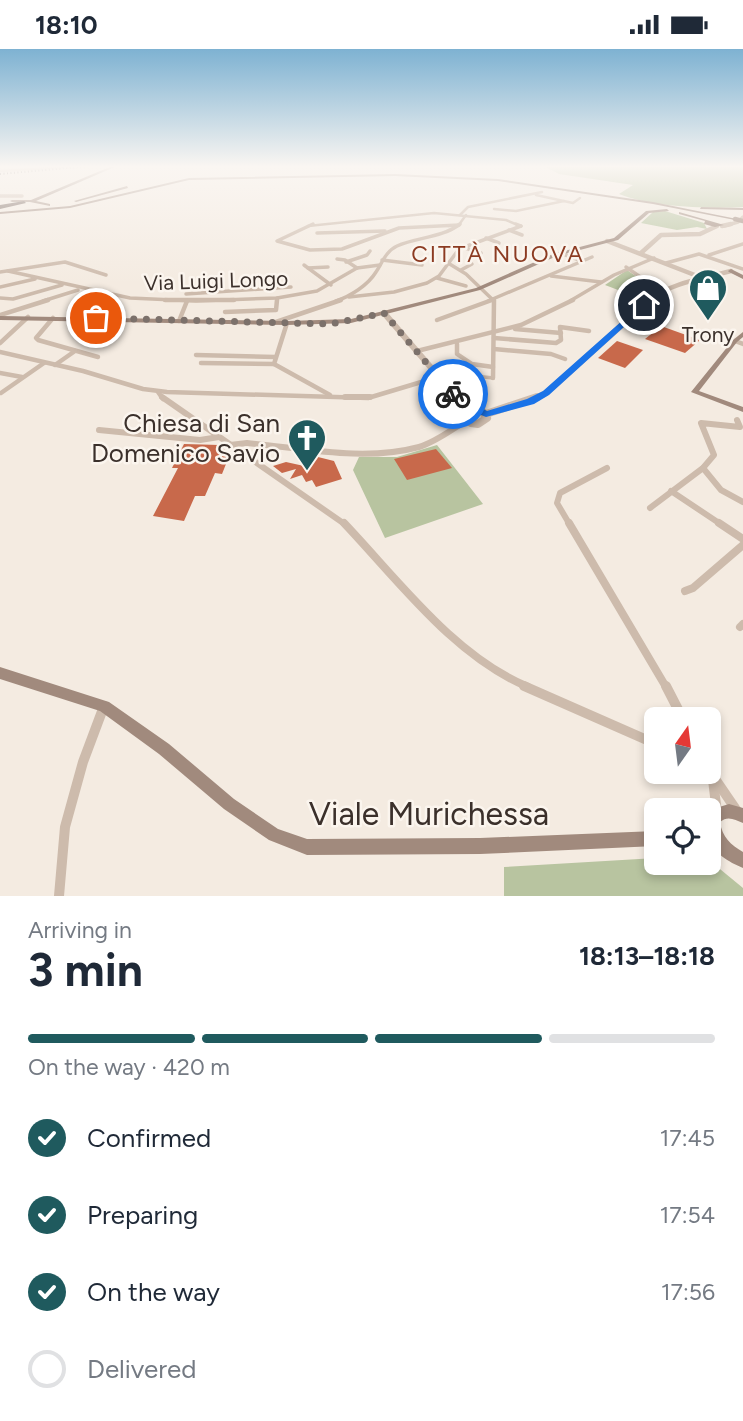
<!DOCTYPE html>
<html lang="en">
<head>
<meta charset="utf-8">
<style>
  :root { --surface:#fff; --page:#f6f6f7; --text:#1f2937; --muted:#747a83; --line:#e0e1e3; --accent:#1f5a5e }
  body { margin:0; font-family:Figtree,sans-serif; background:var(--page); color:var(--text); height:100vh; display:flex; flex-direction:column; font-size:26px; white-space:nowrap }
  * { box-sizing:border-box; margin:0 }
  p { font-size:23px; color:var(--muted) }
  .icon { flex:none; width:38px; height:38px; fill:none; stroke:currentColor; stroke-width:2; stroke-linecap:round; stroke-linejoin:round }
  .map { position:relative; height:847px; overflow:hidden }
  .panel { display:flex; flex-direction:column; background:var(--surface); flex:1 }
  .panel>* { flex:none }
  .needle { width:46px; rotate:14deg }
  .tools { position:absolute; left:644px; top:658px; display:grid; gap:14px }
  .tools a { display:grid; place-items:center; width:77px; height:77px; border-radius:10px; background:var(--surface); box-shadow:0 4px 10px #0003; font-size:35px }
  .pin { position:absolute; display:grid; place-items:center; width:60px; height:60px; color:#fff; margin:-30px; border:4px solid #fff; border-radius:50%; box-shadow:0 2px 7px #0007 }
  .courier { position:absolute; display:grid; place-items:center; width:70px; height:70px; margin:-35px; border:5px solid #1a73e8; border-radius:50%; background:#fff; color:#222; box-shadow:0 2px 9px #0007 }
  .headline em { font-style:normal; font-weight:700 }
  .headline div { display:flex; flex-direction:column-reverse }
  .headline { display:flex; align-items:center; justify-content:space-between; height:119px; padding:0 28px }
  h1 { font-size:46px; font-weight:700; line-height:52px }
  .bar { display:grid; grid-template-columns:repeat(4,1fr); gap:10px 7px; align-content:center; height:84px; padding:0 28px }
  .bar i { height:9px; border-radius:5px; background:var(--line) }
  .bar .selected { background:var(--accent) }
  .bar p { grid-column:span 4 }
  ol { padding:0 28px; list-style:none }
  li { display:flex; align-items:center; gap:21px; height:77px }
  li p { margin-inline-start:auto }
  li .icon { padding:7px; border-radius:50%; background:var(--accent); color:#fff; stroke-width:4 }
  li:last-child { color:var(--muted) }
  li i { width:38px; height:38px; border:4px solid var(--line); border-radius:50% }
  .status { display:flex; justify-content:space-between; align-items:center; height:49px; padding:0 35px; background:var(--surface); direction:ltr }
  .status svg { height:19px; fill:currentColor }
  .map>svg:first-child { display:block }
  .green { fill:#b8c4a0 }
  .building { fill:#c8694b }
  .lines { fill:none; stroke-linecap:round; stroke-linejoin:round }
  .pedestrian { stroke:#cdbbac; stroke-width:3.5 }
  .minor-far5 { stroke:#cdbbac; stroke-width:2.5 }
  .minor-far4 { stroke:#cdbbac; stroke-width:3.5 }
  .minor-far3 { stroke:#cdbbac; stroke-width:4.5 }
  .minor-far2 { stroke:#cdbbac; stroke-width:6 }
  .minor-far1 { stroke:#cdbbac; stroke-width:8 }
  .minor { stroke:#cdbbac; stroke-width:10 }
  .tertiary-far3 { stroke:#cdbbac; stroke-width:3.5 }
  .tertiary-far2 { stroke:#cdbbac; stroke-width:4.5 }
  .tertiary-far1 { stroke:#cdbbac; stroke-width:6 }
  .tertiary { stroke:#cdbbac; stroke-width:8 }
  .secondary { fill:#a18a7d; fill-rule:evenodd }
  .trunk { fill:#6c584f; fill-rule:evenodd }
  .rail { stroke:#3b302b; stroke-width:2; stroke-dasharray:1 2.5; stroke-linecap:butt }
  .secondary-bridge { stroke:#a18a7d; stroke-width:4.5 }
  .route { fill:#1a73e8 }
  .done { stroke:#7c716b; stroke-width:7; stroke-dasharray:0 12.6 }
  .labels { text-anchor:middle; stroke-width:5; stroke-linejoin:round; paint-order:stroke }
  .far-street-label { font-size:21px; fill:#3b302b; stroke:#fbf5ee }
  .far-poi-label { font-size:21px; fill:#3b302b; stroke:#fbf5ee }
  .far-neighbourhood-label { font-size:23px; letter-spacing:2px; fill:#8c3b22; stroke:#fbf5ee }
  .poi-label { font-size:26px; fill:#3b302b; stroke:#fbf5ee; text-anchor:end }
  .near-street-label { font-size:32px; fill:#3b302b; stroke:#fbf5ee }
</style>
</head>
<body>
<div class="status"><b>18:10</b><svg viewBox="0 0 49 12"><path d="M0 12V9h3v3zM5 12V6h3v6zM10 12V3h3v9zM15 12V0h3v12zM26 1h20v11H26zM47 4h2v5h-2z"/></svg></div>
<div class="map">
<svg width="743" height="847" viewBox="0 0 743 847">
  <rect width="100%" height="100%" fill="#f4ebe1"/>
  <g class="green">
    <path d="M 544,117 L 743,117 L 743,158 C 708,160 651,158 619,145 L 633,136 L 559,125 Z"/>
    <polygon points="665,162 704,174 707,180 697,178 677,181 641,174 653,163"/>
    <polygon points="627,221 656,241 639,249 605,236"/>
    <polygon points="437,396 483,455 385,489 353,421 359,408 397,408"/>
    <polygon points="656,809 656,814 709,814 709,811 743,839 743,847 504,847 504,818"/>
  </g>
  <g class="building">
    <polygon points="661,277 700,291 685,304 645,290"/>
    <polygon points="617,292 643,301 625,319 598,309"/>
    <polygon points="184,395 219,396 230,405 222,425 215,424 205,447 195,447 184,472 153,467 178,419 172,419"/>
    <polygon points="436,400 452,419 407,431 394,410"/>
    <polygon points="314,407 334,412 342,430 316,438 312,431 306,433 302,426 290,430 296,420 282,424 273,417 286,413 304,417 308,416"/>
  </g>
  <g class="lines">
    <polyline class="pedestrian" points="438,326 449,324 493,329"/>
    <g class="minor-far5">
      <polyline points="0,122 63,118"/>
      <polyline points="536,146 573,154 580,149"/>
      <polyline points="494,160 516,162 564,152"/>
      <polyline points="460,166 468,158 542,143"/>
      <polyline points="308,177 434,164 506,171 520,177"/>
      <polyline points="448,177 459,176"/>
      <polyline points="458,177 466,166"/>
    </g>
    <g class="minor-far4">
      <polyline points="313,175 277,192 310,201 342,200 399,179 459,176"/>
      <polyline points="516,175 521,177"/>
      <polyline points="509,181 522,186"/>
      <polyline points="317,184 385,182"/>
      <polyline points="486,189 499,194"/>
      <polyline points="462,198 481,204"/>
      <polyline points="560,204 582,212"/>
      <polyline points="709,206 743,195"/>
      <polyline points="337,210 345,211 357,219"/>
      <polyline points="382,211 422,216"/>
      <polyline points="346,213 367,206 370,202"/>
      <polyline points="448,214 466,225 494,252"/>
      <polyline points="666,214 699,205 743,220"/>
      <polyline points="304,216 331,236"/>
      <polyline points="626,218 649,234"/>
      <polyline points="308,219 328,218"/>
      <polyline points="461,221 472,215"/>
      <polyline points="8,222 130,249 196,252 277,249 317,242 357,219 380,216"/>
      <polyline points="0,223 65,213 106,226"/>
      <polyline points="551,227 601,233"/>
      <polyline points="437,229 466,237"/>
      <polyline points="0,238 35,230"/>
      <polyline points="186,245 291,238"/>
      <polyline points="349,248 394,243 427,234 439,227 459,200 521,177"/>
      <polyline points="0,249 13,250 62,236"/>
      <polyline points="43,252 78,241"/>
      <polyline points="277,252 277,249"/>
      <path d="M 336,252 C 351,247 368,236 376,223 C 382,214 386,202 397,197 C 417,188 442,189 460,175"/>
      <polyline points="488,252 592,208"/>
      <polyline points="570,252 614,226 654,209"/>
    </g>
    <g class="minor-far3">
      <polyline points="165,251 234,251"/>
      <polyline points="225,263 276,261 277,251"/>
      <polyline points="0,266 48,251"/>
      <polyline points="53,269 36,289 38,291 98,308"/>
      <polyline points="437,271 492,251"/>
      <polyline points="179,272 187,252"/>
      <polyline points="273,274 341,251"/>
      <polyline points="287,274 274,315 330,346"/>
      <polyline points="515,280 561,284"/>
      <polyline points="494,289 556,294 561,291 560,278 589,282"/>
      <polyline points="735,292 743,295"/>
      <polyline points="0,294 28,268"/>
      <polyline points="457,295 457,305 472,315 493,318"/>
      <polyline points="494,300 551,305 565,310"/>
      <polyline points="417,302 521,276 573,251"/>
      <polyline points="0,303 83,322 143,340 167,343 368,349 438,328"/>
      <polyline points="196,306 275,308"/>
      <polyline points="201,314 274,315"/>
      <polyline points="55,316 75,302"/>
      <polyline points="0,324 22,328"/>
      <polyline points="493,329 494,251"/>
      <polyline points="158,343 163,350"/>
      <polyline points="1,344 44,314"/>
    </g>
    <g class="minor-far2">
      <polyline points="162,348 346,476"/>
      <polyline points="345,348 370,348"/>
      <polyline points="99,381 200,391 219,388"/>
      <path d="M 230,396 L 247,394 C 302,399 364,413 419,398 C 436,393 451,381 466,372"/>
      <polyline points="703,419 721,441 743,453"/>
      <polyline points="671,442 722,476"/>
      <polyline points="650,459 703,419 714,406 701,374 740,378 737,371"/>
      <polyline points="570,476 557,454 560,444 607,419"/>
    </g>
    <g class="minor-far1">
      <path d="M 344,474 C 399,532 454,607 528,638"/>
      <polyline points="569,474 666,638"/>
      <polyline points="719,474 743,490"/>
      <polyline points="685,542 693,539 743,496"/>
      <polyline points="740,578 743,575"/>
    </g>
    <g class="minor">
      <polyline points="524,637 656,695"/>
      <polyline points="666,637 683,670"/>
      <polyline points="709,721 737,762"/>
      <polyline points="713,731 717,764"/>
      <polyline points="59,847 65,778 83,713 104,657"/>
    </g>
    <g class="tertiary-far3">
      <polyline points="0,147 22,147"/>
      <polyline points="724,177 738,173 743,168"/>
    </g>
    <g class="tertiary-far2">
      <polyline points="722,177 731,175"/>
      <polyline points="607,192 705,230"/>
      <polyline points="641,204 661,186 700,185 717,177"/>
      <path d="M 648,252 C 669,234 705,229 731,222"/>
    </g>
    <g class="tertiary-far1">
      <polyline points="384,264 458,350"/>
      <polyline points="534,350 546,344 650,251"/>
    </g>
    <g class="tertiary">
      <polyline points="457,348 467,360"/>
      <polygon points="467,360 482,362 487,369 478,375 471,374 462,368"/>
      <polyline points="486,365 537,348"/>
    </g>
    <g class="secondary">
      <polygon points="112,117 117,117 36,152 50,155 50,157 30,153 12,153 10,152 12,151 31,151"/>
      <polygon points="395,125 498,130 653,153 737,170 735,171 653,155 498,132 395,127 189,131 70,159 0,165 0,163 70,157 189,129"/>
      <polygon points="127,137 128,139 76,153 74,152"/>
      <polygon points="701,158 743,159 743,161 700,160"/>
      <polygon points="667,160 669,162 649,164 618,191 557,207 480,241 351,274 287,276 0,271 0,267 287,272 351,270 476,239 553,205 614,189 646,162"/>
      <polygon points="679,163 724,176 715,178 704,175 705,172 679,165"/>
      <polygon points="731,220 743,226 743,230 729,223 728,222"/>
      <polygon points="743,283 743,288 737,293 699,342 743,358 743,363 691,343 733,291"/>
      <polygon points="0,618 109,653 169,695 234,750 278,780 307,790 480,789 656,782 656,797 480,805 307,806 269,791 224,760 159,705 100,662 0,630"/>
      <path d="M 729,755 L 743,759 L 743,774 C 735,771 728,766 720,773 C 722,788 731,796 743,803 L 743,819 C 729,813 712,804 709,788 C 707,781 709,772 709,764 L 716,759 Z"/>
    </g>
    <polygon class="trunk" points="24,152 26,154 0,160 0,156"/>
    <polyline class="rail" points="0,125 89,117"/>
    <polyline class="secondary-bridge" points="735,170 743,172"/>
  </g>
  <linearGradient id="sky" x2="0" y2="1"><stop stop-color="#7eb2d2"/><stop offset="0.5" stop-color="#faf6f2"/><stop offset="1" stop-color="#faf6f2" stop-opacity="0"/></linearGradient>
  <rect width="743" height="235" fill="url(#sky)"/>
  <polygon class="route" points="641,255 648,256 549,346 534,355 486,368 474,363 463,362 449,345 457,343 469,357 480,358 487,362 527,350 543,342"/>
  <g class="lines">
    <polyline class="done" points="96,269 330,275 384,264 453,345"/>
  </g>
  <defs>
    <symbol id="shop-pin" viewBox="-11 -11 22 30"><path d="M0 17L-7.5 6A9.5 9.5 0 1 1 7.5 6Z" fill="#1f5a5e" stroke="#fbf5ee"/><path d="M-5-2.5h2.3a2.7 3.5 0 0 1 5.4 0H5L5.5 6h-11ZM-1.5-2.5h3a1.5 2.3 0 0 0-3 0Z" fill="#fff"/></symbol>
    <symbol id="church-pin" viewBox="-11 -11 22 30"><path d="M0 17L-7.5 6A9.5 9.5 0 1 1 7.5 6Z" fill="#1f5a5e" stroke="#fbf5ee"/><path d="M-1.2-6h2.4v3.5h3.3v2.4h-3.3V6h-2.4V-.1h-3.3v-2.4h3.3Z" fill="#fff"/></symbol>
  </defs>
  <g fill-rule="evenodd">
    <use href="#shop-pin" x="686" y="217" width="44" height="60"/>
    <use href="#church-pin" x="285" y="367" width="44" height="60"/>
  </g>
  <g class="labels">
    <g class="far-street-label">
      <text transform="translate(216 232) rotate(-2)" y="7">Via Luigi Longo</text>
    </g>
    <g class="far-poi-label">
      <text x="708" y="293">Trony</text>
    </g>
    <g class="far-neighbourhood-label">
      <text x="498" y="213">CITTÀ NUOVA</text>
    </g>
    <g class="poi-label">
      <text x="280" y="383">Chiesa di San<tspan x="280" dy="30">Domenico Savio</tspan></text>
    </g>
    <g class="near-street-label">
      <text x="429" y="776">Viale Murichessa</text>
    </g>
  </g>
</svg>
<div class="tools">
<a><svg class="needle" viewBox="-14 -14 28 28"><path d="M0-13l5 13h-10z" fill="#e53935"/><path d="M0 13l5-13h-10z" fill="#747a83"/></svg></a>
<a><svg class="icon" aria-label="locate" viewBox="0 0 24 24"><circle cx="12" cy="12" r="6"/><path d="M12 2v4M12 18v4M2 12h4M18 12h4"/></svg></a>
</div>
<div class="pin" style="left:96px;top:269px;background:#ea580c"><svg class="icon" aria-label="bag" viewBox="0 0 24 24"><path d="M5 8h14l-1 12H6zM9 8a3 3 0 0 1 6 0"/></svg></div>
<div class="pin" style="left:644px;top:256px;background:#1f2937"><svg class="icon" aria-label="home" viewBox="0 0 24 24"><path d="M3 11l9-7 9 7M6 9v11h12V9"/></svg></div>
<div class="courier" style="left:453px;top:345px"><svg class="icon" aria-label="bike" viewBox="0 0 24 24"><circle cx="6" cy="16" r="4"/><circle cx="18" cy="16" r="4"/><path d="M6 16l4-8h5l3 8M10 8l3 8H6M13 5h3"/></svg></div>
</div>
<section class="panel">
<div class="headline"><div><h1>3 min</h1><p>Arriving in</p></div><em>18:13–18:18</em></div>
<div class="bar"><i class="selected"></i><i class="selected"></i><i class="selected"></i><i></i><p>On the way · 420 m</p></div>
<ol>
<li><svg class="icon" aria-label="check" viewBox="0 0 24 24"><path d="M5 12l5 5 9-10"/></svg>Confirmed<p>17:45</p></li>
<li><svg class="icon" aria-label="check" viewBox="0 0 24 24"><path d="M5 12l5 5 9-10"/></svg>Preparing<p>17:54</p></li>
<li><svg class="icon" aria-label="check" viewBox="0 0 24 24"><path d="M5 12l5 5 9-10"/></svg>On the way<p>17:56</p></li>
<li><i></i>Delivered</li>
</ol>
</section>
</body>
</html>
